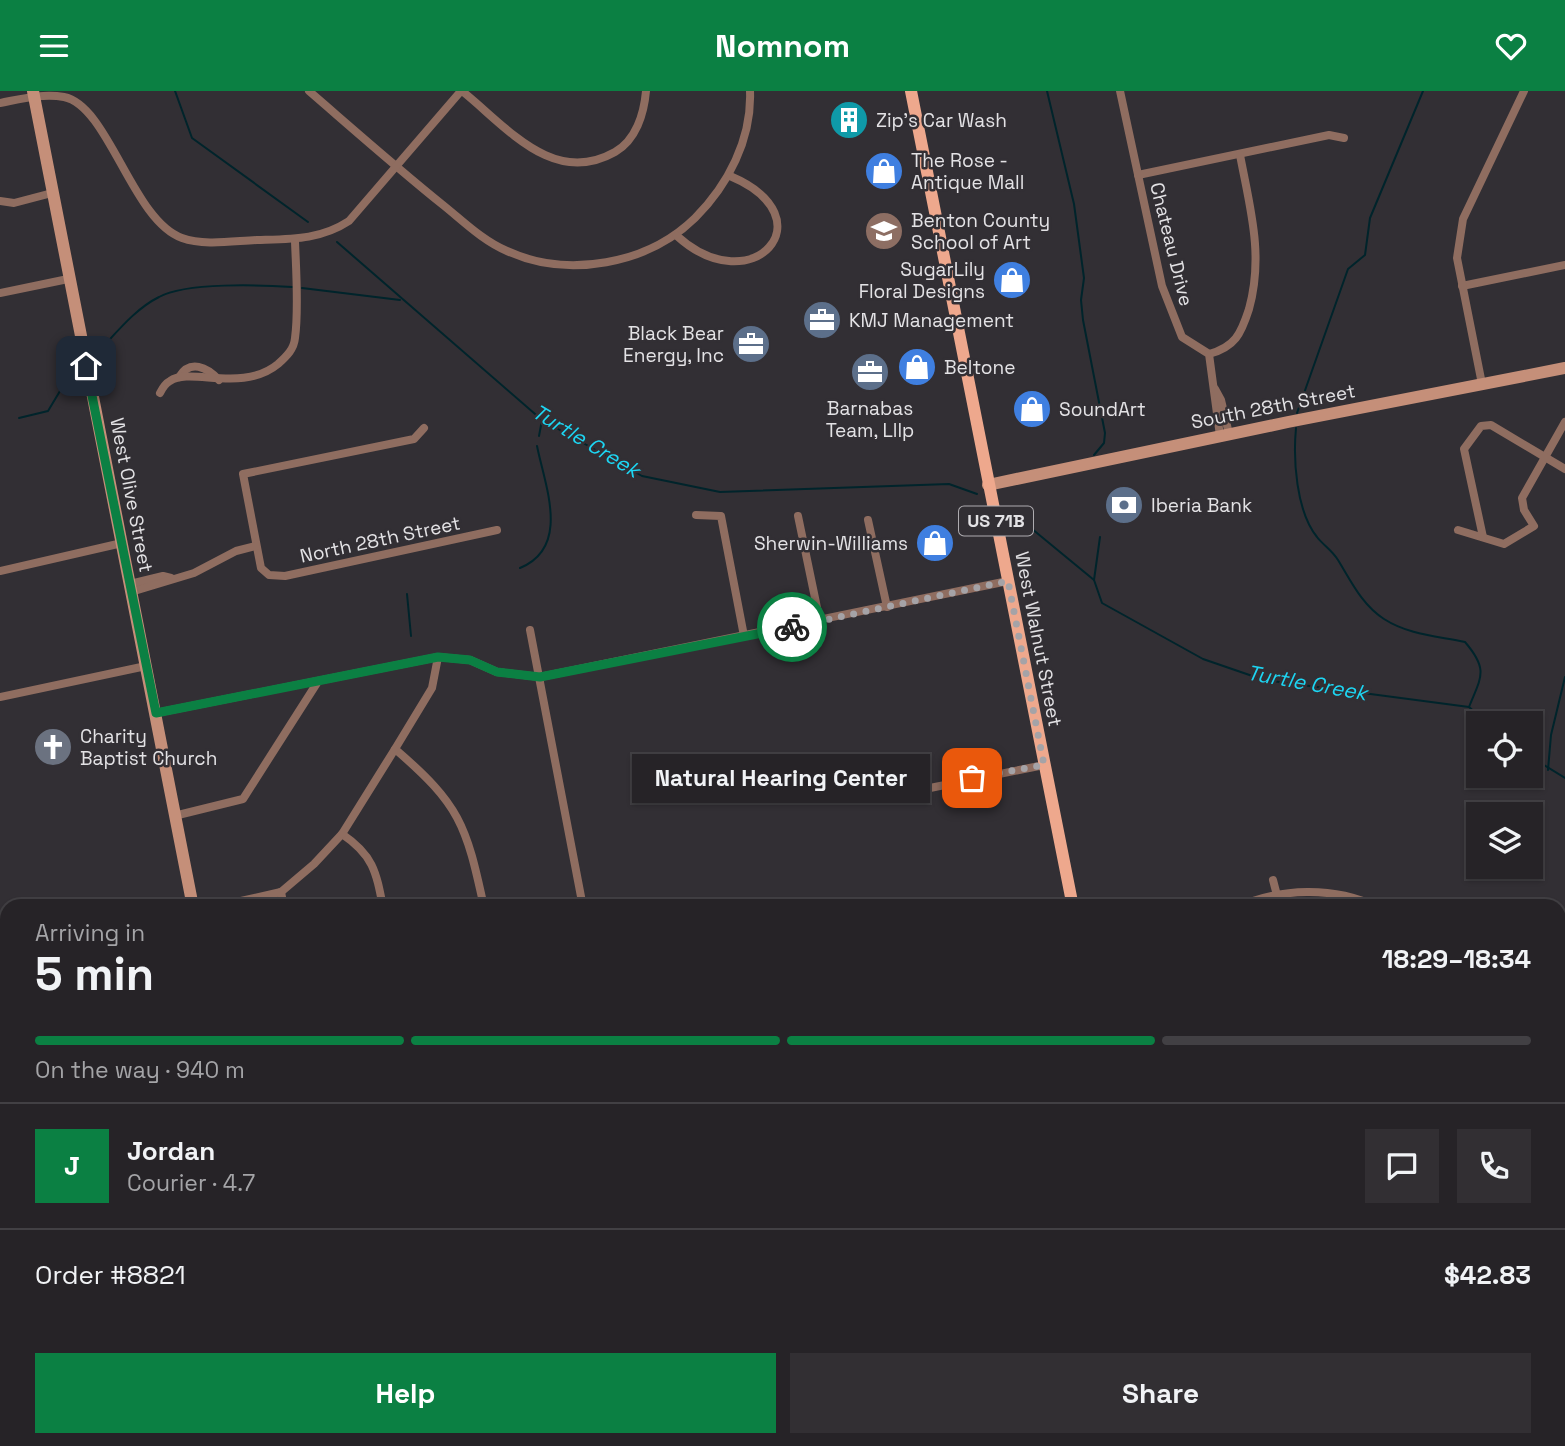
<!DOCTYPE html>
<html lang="en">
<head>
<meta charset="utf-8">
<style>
  :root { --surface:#262327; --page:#322f33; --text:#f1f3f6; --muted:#a4a4a7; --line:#424044; --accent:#0b8043 }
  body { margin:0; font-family:"Space Grotesk",sans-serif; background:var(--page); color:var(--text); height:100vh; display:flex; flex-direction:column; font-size:26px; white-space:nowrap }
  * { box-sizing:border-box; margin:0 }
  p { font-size:23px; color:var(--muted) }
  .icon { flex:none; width:38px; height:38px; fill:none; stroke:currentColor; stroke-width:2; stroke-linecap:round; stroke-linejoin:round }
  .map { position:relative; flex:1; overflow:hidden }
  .details { position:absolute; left:0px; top:808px; width:1566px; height:548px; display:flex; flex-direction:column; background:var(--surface); border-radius:21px 21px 0 0; box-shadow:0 2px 5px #0004,0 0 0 2px var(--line) }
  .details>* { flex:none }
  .buttons { position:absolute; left:1466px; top:620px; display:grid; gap:14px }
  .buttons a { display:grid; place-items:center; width:77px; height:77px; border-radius:0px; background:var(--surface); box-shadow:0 2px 5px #0004,0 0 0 2px var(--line); font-size:35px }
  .pin { position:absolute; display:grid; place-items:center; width:60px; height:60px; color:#fff; margin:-30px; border-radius:14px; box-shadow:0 4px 10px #0006 }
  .courier { position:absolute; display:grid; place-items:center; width:70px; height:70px; margin:-35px; border:5px solid #0b8043; border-radius:50%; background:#fff; color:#222; box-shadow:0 2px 9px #0007 }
  .bubble { position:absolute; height:49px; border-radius:0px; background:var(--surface); box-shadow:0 2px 5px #0004,0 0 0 2px var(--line); font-size:23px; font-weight:800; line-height:49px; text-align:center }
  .overview em { font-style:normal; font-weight:800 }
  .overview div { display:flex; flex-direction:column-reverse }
  .overview { display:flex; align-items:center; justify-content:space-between; height:119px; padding:0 35px }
  h1 { font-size:46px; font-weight:800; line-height:52px }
  .bar { display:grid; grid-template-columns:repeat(4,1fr); gap:10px 7px; align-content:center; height:84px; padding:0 35px }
  .bar i { height:9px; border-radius:5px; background:var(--line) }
  .bar .on { background:var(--accent) }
  .bar p { grid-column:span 4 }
  .line { display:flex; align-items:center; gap:18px; padding:0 35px; border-top:2px solid var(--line) }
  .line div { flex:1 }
  .round { display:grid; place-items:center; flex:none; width:74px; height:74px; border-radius:0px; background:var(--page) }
  .primary-button { display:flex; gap:14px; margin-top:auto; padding:14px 35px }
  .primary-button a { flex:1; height:80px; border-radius:0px; background:var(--accent); color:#fff; font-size:28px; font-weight:800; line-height:80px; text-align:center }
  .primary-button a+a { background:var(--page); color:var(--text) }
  header { display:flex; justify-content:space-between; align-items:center; height:91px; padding:0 35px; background:var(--accent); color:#fff; font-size:32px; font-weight:800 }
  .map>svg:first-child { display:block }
  .green { fill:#3e4f1f }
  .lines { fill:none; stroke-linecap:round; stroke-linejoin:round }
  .stream { stroke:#00242b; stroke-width:2 }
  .street { stroke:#8f6d60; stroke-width:8 }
  .secondary { stroke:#c58f79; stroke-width:12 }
  .primary { stroke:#eea88d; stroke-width:12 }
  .done { stroke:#a5a3a7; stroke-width:7; stroke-dasharray:0 12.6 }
  .route { stroke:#0b8043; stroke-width:9 }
  .labels { text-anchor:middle; stroke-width:5; stroke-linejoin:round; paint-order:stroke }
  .shield { fill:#322f34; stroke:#aeacb0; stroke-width:2 }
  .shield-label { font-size:18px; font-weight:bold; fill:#e3e2e5 }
  .poi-label { font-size:19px; fill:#e3e2e5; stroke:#322f34; text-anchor:start }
  .street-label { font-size:19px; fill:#e3e2e5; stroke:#322f34 }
  .water-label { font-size:21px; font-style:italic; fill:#1dd6f3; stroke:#322f34 }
</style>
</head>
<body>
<header><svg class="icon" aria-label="menu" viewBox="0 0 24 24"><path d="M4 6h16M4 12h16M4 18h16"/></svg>Nomnom<svg class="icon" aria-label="heart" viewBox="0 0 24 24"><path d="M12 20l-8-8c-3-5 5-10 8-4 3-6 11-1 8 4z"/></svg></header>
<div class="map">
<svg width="1565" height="1355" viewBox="0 0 1565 1355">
  <rect width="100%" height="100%" fill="#322f34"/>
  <polygon class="green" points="1184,1349 1310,1349 1311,1355 1185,1355"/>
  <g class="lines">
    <g class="stream">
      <polyline points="175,0 192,47 308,131"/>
      <polyline points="1047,0 1074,113 1084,187 1081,209 1083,229 1105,342 1104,352 1094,364"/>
      <polyline points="337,151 542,329 642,385 720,401 949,393 977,403"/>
      <polyline points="302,197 400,209"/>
      <path d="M 99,260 C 117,241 135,218 159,206 C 186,191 261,194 292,196"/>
      <polyline points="1297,322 1348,178 1365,164 1370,127 1423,0"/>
      <polyline points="19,327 48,320 69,285"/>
      <path d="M 1296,337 C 1293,368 1296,420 1317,446 C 1323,454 1332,459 1338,469 C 1351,490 1362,514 1384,528 C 1409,544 1437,545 1465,551 C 1489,579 1481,586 1469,616"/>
      <polyline points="539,345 542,329"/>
      <polyline points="1009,419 1094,489 1102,512 1203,568 1264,589 1469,616 1487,632"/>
      <path d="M 520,477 C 571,456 545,395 537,355"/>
      <polyline points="1094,489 1100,446"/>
      <polyline points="407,503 411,545"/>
      <polyline points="1531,666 1565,687"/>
      <polyline points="1548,679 1551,644 1565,586"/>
    </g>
    <g class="street">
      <path d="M 309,0 C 353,38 397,77 443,114 C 463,130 483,150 507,160 C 568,188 648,173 695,127 C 728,94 752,48 750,0"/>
      <path d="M 462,0 C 507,36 553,96 615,61 C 636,49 644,23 646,0"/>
      <polyline points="1120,0 1162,195 1182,246 1209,263 1220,345"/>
      <path d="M 0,12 C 21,8 43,2 64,6 C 109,15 132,129 182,147 C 204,155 233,150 257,149 C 291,148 320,149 349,130 L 461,0"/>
      <polyline points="1138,84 1329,44 1344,47"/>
      <polyline points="0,110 14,112 52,102"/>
      <path d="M 677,145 C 752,213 830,127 730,85"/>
      <polyline points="1462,195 1565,174"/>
      <polyline points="0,202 68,188"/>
      <path d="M 1209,263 C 1235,256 1241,243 1249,218 C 1264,164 1250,117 1240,64"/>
      <path d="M 179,286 C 190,268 207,276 219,289"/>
      <polyline points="1482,293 1457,167 1463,128 1524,0"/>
      <polyline points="1215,298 1221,309 1229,343"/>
      <path d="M 160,302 C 162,298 166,292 170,290 C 190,276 243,302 278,273 C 287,265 294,258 295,247 C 299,218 296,179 295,150"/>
      <polyline points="424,337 414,348 243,383 261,477 269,484 285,485 497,439"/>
      <polyline points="696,424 721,425 744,545"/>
      <polyline points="798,425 820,531"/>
      <polyline points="868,429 887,516"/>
      <polyline points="1458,439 1504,453 1534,435 1524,419 1522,407 1565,331"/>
      <polyline points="1483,446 1464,358 1481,335 1491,334 1565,378"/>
      <polyline points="0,480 122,452"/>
      <polyline points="130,493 163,485 171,487"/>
      <polyline points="131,501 194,482 236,460 256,455"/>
      <polyline points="530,539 583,816"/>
      <polyline points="0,606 146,575"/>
      <polyline points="156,622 438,566 470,569 497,581 540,586 1008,490"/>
      <path d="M 395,658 C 460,714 466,733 484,816"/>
      <path d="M 821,703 C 841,685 885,669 912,675 L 923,695 L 930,697 L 1044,674"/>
      <polyline points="174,725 243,708 317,592"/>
      <path d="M 342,743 C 373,764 376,780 383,816"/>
      <polyline points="1273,789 1280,816"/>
      <polyline points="281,801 284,816"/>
      <polyline points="214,816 281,801 314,773 342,743 395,658 432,597 438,566"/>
      <path d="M 1238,816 C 1280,797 1334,795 1377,816"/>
      <polyline points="0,873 7,872"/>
      <polyline points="0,982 7,980"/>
      <polyline points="0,1089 7,1087"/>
      <polyline points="0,1131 7,1164"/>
      <polyline points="1559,1341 1562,1355"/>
      <polyline points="46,1349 47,1355"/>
      <polyline points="142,1349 143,1355"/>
      <polyline points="238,1349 239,1355"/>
      <polyline points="403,1349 404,1355"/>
      <polyline points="691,1349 692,1355"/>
      <polyline points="797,1349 798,1355"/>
      <polyline points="1458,1349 1459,1355"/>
      <polyline points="847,1355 873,1349"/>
    </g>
    <g class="secondary">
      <polyline points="33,0 193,816"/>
      <polyline points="988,394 1288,331 1565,277"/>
      <polyline points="300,1349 301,1355"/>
    </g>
    <g class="primary">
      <polyline points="911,0 1073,816"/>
      <polyline points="1171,1349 1172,1355"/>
    </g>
  </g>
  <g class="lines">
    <polyline class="done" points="792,536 1008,490 1044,674 972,687"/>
    <polyline class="route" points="86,275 156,622 438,566 470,569 497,581 540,586 792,536"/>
  </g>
  <defs>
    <symbol id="building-disc" viewBox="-11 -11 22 22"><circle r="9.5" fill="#0f9aa8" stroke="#322f34"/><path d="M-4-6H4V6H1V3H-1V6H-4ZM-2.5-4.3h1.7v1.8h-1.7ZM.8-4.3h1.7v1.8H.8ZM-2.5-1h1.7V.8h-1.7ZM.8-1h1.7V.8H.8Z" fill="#fff"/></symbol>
    <symbol id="shop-disc" viewBox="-11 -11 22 22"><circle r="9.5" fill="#3f7fe0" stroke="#322f34"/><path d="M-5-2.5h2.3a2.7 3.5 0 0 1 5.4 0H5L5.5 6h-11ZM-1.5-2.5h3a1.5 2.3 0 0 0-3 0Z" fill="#fff"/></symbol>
    <symbol id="school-disc" viewBox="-11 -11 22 22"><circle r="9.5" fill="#8d6e63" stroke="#322f34"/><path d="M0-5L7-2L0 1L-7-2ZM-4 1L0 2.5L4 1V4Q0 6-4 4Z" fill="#fff"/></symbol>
    <symbol id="office-disc" viewBox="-11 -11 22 22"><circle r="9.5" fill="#5c6f8a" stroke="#322f34"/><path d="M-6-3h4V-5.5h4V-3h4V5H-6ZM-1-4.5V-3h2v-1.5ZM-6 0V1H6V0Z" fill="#fff"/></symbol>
    <symbol id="bank-disc" viewBox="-11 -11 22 22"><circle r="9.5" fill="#5c6f8a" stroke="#322f34"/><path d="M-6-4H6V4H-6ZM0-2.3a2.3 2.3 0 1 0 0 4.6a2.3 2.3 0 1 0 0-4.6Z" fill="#fff"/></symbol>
    <symbol id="church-disc" viewBox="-11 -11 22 22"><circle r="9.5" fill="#6b7280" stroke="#322f34"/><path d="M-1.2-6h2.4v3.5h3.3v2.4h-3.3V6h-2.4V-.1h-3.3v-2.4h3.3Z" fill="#fff"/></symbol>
  </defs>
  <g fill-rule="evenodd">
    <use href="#building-disc" x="827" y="7" width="44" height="44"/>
    <use href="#shop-disc" x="862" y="58" width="44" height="44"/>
    <use href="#school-disc" x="862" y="118" width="44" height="44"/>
    <use href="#shop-disc" x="990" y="167" width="44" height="44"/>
    <use href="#office-disc" x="800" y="207" width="44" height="44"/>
    <use href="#office-disc" x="729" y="231" width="44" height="44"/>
    <use href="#shop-disc" x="895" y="254" width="44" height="44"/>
    <use href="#office-disc" x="848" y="259" width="44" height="44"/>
    <use href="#shop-disc" x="1010" y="296" width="44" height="44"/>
    <use href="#bank-disc" x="1102" y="392" width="44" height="44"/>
    <use href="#shop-disc" x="913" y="430" width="44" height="44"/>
    <use href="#church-disc" x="31" y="634" width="44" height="44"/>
  </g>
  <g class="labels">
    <rect class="shield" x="959" y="415.5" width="74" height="29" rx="5"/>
    <g class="shield-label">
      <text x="996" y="436">US 71B</text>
    </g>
    <g class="poi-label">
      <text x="876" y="36">Zip's Car Wash</text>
      <text x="911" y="76">The Rose -<tspan x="911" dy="22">Antique Mall</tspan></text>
      <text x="911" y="136">Benton County<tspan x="911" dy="22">School of Art</tspan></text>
      <text x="985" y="185" text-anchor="end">SugarLily<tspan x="985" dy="22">Floral Designs</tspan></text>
      <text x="849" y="236">KMJ Management</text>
      <text x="724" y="249" text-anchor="end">Black Bear<tspan x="724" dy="22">Energy, Inc</tspan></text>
      <text x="944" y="283">Beltone</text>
      <text x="870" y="324" text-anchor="middle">Barnabas<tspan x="870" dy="22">Team, Lllp</tspan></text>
      <text x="1059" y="325">SoundArt</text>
      <text x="1151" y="421">Iberia Bank</text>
      <text x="908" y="459" text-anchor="end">Sherwin-Williams</text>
      <text x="80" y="652">Charity<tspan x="80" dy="22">Baptist Church</tspan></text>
    </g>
    <g class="street-label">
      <text transform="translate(1172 153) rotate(76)" y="7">Chateau Drive</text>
      <text transform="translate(1273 315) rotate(-11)" y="7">South 28th Street</text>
      <text transform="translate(132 404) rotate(79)" y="7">West Olive Street</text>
      <text transform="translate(380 448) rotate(-12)" y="7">North 28th Street</text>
      <text transform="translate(1039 548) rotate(79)" y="7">West Walnut Street</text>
    </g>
    <g class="water-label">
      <text transform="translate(586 350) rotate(31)" y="7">Turtle Creek</text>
      <text transform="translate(1307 592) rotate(10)" y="7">Turtle Creek</text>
    </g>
  </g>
</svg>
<div class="buttons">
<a><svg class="icon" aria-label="locate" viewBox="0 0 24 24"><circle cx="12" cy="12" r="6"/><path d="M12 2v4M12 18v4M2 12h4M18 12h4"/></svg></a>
<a><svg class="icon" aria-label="layers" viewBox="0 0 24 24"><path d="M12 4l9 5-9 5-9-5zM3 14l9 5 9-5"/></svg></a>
</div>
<div class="pin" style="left:972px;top:687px;background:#ea580c"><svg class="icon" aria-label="bag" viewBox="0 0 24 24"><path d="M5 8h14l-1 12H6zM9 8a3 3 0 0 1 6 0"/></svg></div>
<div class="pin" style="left:86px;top:275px;background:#1f2937"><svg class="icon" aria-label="home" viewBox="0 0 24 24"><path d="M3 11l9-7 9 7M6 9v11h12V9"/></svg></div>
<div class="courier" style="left:792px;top:536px"><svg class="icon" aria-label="bike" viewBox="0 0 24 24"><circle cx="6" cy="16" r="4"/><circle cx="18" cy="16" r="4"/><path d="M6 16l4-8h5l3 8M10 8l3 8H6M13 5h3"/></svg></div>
<div class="bubble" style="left:632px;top:663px;width:298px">Natural Hearing Center</div>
<section class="details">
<div class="overview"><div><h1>5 min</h1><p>Arriving in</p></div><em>18:29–18:34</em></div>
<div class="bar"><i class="on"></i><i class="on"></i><i class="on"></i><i></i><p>On the way · 940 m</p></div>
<div class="line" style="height:126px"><b class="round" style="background:var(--accent);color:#fff">J</b><div><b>Jordan</b><p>Courier · 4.7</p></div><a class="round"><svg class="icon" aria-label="chat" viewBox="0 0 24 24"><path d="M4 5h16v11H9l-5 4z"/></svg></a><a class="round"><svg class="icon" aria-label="phone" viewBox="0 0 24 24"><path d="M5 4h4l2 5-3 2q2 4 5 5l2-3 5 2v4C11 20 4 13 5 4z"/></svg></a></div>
<div class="line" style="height:91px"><div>Order #8821</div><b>$42.83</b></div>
<div class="primary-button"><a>Help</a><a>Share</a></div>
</section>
</div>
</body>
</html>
